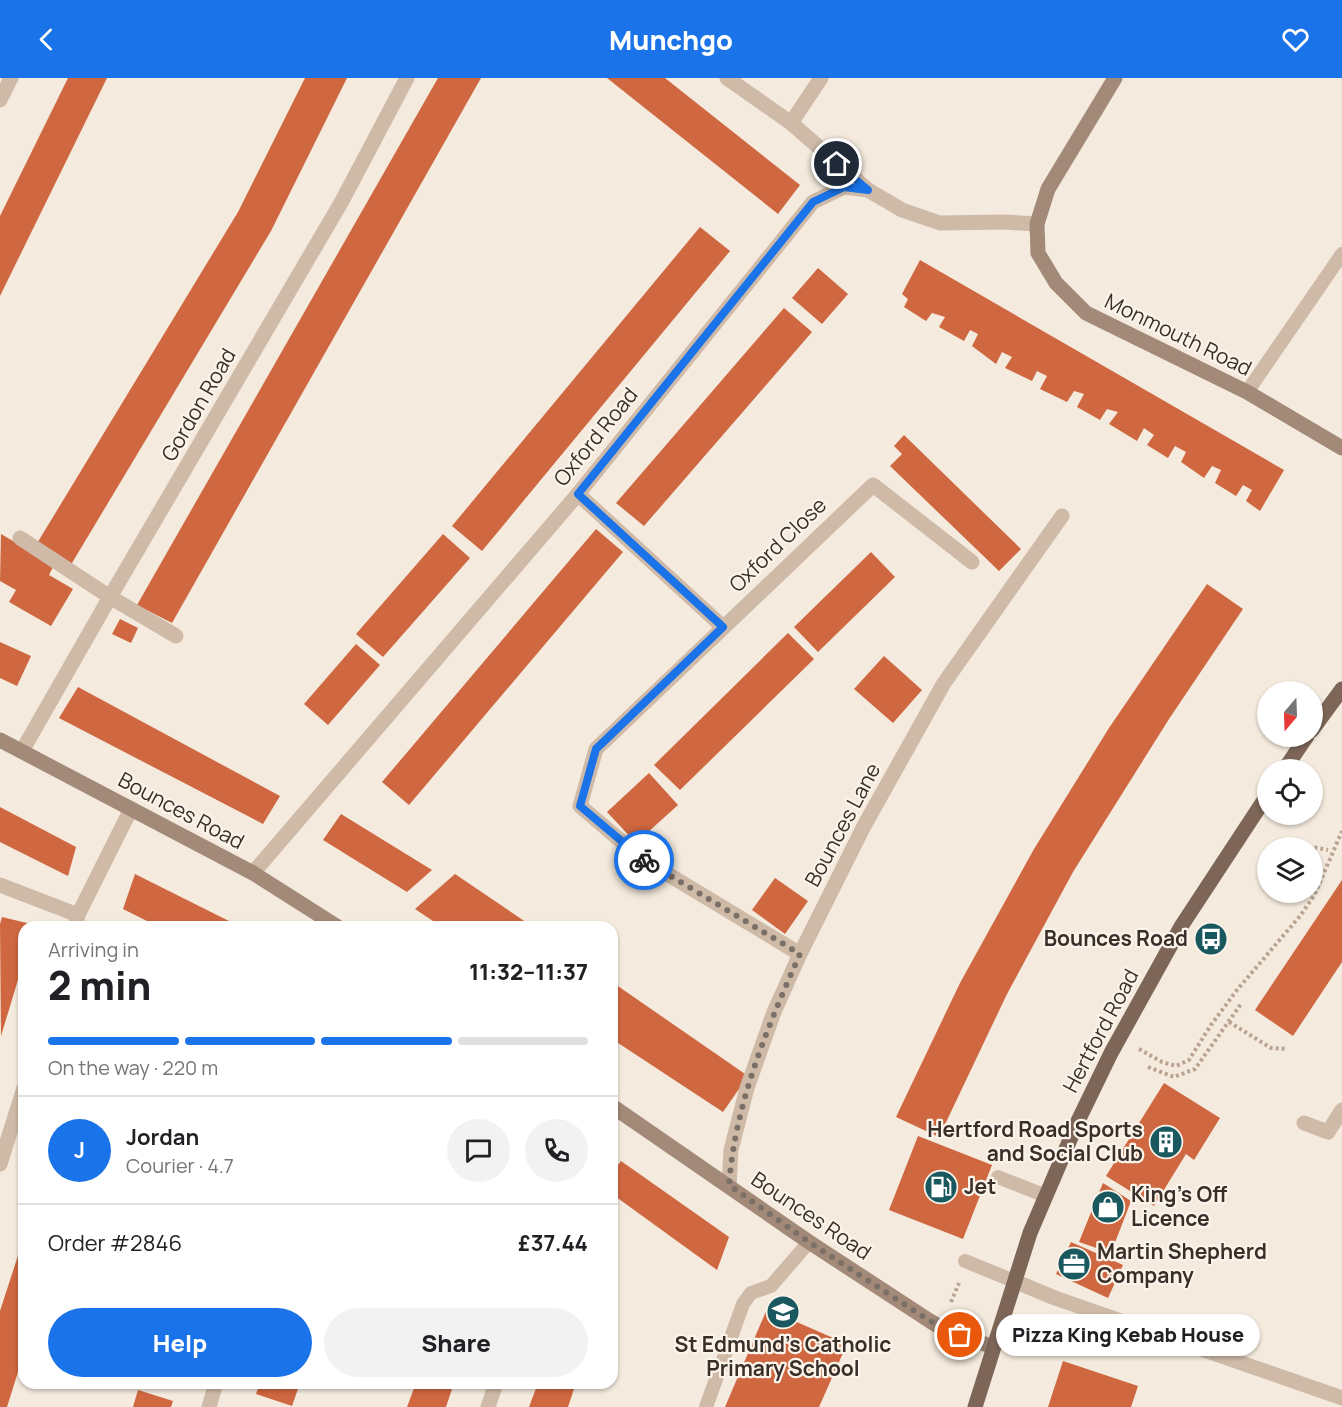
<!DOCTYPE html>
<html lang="en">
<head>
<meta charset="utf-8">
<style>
  :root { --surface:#fff; --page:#f2f2f2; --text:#202124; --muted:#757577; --line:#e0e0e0; --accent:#1a73e8 }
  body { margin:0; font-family:Manrope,sans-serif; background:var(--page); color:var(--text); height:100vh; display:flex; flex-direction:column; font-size:22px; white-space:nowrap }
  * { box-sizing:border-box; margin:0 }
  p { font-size:20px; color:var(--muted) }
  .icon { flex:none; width:33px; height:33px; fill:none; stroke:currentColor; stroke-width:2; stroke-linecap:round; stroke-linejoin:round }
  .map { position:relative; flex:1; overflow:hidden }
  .panel { position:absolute; left:18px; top:843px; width:600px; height:468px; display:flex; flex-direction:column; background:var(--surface); border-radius:18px; box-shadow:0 2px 4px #0004 }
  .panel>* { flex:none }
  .needle { width:39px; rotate:199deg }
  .fabs { position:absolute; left:1257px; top:603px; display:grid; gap:12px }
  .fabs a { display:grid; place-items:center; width:66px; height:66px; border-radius:50%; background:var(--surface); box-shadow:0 2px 4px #0004; font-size:30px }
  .pin { position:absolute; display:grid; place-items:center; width:51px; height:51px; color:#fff; margin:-26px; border:3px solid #fff; border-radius:50%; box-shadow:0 2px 6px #0007 }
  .courier { position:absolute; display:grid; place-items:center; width:60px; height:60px; margin:-30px; border:4px solid #1a73e8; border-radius:50%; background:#fff; color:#222; box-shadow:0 2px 8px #0007 }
  .bubble { position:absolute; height:42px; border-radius:21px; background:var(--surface); box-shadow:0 2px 4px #0004; font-size:20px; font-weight:800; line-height:42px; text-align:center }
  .overview em { font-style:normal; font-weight:800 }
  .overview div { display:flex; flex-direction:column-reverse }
  .overview { display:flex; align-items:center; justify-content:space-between; height:102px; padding:0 30px }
  h1 { font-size:39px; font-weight:800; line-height:45px }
  .bar { display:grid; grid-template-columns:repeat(4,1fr); gap:9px 6px; align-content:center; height:72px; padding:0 30px }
  .bar i { height:8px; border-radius:4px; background:var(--line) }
  .bar .on { background:var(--accent) }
  .bar p { grid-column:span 4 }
  .line { display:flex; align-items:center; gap:15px; padding:0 30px; border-top:2px solid var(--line) }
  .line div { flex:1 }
  .round { display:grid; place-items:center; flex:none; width:63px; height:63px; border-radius:32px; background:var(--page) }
  .primary-button { display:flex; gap:12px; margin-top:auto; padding:12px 30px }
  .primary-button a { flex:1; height:69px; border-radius:36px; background:var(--accent); color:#fff; font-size:24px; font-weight:800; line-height:69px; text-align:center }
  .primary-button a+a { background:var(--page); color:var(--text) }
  header { display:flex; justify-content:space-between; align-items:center; height:78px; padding:0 30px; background:var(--accent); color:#fff; font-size:27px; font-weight:800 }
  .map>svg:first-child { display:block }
  .building { fill:#cf6740 }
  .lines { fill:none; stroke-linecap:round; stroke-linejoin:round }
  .path { stroke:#baa491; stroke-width:4; stroke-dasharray:3 3; stroke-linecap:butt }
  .lane { stroke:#cebaa7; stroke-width:14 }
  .street { stroke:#cebaa7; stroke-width:15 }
  .secondary { stroke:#a28978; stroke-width:15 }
  .primary { stroke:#7d6658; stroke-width:15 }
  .done { stroke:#7b7067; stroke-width:6; stroke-dasharray:0 10.8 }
  .route { stroke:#1a73e8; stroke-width:8 }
  .labels { text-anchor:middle; stroke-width:4.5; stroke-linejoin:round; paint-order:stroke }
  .street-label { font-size:21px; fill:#3a2e28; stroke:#fbf4ea }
  .poi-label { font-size:21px; font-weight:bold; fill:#3a2e28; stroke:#fbf4ea; text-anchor:start }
</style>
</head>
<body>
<header><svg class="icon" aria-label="back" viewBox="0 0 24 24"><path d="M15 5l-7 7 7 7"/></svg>Munchgo<svg class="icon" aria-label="heart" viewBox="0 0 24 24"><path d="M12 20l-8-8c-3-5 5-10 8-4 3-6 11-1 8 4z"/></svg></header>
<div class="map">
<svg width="1342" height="1329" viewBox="0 0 1342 1329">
  <rect width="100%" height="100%" fill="#f4eadd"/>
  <g class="building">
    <polygon points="68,0 107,0 0,218 0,138"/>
    <polygon points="305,0 347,0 271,153 69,490 36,467 238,134"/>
    <polygon points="438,0 481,0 172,545 137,527"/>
    <polygon points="607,0 665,0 800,107 778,136"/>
    <polygon points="700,149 730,173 482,473 452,448"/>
    <polygon points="920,182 1284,392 1260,433 1246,423 1252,412 1243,407 1236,418 1215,405 1221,392 1212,388 1204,400 1181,384 1186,374 1175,368 1168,380 1147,367 1154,357 1144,350 1137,363 1109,346 1118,334 1107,331 1100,342 1077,329 1084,316 1074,313 1067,324 1040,311 1047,298 1037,293 1032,303 1005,290 1012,279 1002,274 996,286 972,268 978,256 970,252 964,263 939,249 945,239 932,235 926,243 904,229 908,221 902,216"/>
    <polygon points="818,190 848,216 822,246 792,220"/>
    <polygon points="784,230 812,254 644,448 616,425"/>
    <polygon points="904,357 1021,471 999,493 890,388 902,376 894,368"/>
    <polygon points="596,451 623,474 409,727 382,704"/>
    <polygon points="1,456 54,487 49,497 73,511 51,548 9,524 16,512 0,503"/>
    <polygon points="443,456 470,480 383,579 356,556"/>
    <polygon points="871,474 895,499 818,574 794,549"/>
    <polygon points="1207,506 1243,531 1169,641 1073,794 1007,916 939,1059 896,1039 960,905 1034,771 1109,650"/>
    <polygon points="120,541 138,550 131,565 112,556"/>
    <polygon points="788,555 814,581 680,712 654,687"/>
    <polygon points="0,564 31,578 17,608 0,600"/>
    <polygon points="356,566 380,587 328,647 304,626"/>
    <polygon points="884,578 922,612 893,645 854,611"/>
    <polygon points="78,609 280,718 263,746 59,640"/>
    <polygon points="649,695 678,727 636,765 607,734"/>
    <polygon points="0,729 76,769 68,798 0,764"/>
    <polygon points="341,736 432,792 407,814 323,762"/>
    <polygon points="135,796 241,849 159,849 123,831"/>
    <polygon points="455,796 533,849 442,849 415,831"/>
    <polygon points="775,800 808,823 785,856 752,832"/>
    <polygon points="1342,802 1342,884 1293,958 1255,932"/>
    <polygon points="2,839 35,847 34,849 24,849 24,882 1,958 0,846"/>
    <polygon points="612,904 748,998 723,1034 612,961"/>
    <polygon points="1164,1005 1220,1040 1194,1082 1186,1076 1154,1128 1106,1098"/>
    <polygon points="918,1058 992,1087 963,1161 889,1132"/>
    <polygon points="621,1083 729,1159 717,1192 612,1116 612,1095"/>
    <polygon points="1103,1105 1131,1123 1111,1175 1079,1164"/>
    <polygon points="24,1159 24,1275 7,1329 0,1329 0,1233"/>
    <polygon points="1071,1164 1123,1187 1108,1220 1056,1196"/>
    <polygon points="767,1231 847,1266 819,1329 725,1329"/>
    <polygon points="1063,1283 1138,1308 1131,1329 1048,1329"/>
    <polygon points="159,1305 176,1305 174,1310"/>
    <polygon points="260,1305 300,1305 292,1328 256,1316"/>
    <polygon points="416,1305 454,1305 446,1329 407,1329"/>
    <polygon points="538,1305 576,1305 568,1329 529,1329"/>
    <polygon points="138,1312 173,1323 171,1329 133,1329"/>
  </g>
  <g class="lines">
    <g class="path">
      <polyline points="1279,763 1328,772"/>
      <polyline points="1229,944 1271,970 1287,971"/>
      <polyline points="1139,971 1162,984 1176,988 1189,982 1211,947 1237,912 1300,838 1314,818 1342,753"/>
      <polyline points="1148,989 1174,999 1195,991 1241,926"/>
      <polyline points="951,1224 959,1205"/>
    </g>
    <g class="lane">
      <polyline points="1247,314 1342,176"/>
      <polyline points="998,1099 1046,1118"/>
      <polyline points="965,1183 1014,1203"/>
      <polyline points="706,1329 743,1226 751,1215 771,1208 809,1164"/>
    </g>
    <g class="street">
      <polyline points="727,0 791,45 868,112"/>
      <polyline points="0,22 11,0"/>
      <polyline points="791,45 821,0"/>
      <polyline points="578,416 723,549"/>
      <polyline points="20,460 110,519 176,558"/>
      <polyline points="22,673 110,519 342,123 407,0"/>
      <polyline points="253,795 578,416 813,124 844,109 868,112 902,132 940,145 1003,144 1037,146"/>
      <polyline points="0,807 78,837"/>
      <polyline points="75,849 78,837 131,731"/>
      <polyline points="800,876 641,780 580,728 596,671 873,407 972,484"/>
      <polyline points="1304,1045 1328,1054 1342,1032"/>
      <polyline points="0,1086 24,1010"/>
      <polyline points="729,1107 731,1072 747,1010 774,934 800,876 864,748 944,605 1062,438"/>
      <polyline points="1014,1203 1055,1220 1342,1320"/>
      <polyline points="209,1329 216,1305"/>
      <polyline points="488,1329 496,1305"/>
    </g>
    <g class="secondary">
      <polyline points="1115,0 1048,111 1037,146 1038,175 1056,205 1086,235 1247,314 1342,370"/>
      <polyline points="0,662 253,795 338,849"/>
      <polyline points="612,1028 809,1164 930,1243 943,1251 993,1269"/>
    </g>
    <g class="primary">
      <polyline points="1312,652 1342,611"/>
      <polyline points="1284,692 1307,658"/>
      <polyline points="975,1329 1030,1155 1078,1043 1111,975 1182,847 1268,716"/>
    </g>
  </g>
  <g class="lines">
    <path class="done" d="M 644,782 L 800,876 C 767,950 735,1026 729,1107 L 809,1164 L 930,1243 L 960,1257"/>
    <polyline class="route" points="644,782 580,728 596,671 723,549 578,416 813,124 844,109 868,112 837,86"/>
  </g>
  <defs>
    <symbol id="bus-disc" viewBox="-11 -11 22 22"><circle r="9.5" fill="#1a585f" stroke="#fbf4ea"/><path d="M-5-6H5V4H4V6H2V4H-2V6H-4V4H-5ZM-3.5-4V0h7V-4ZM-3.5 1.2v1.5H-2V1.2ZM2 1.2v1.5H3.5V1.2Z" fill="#fff"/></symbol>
    <symbol id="building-disc" viewBox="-11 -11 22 22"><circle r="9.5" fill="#1a585f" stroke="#fbf4ea"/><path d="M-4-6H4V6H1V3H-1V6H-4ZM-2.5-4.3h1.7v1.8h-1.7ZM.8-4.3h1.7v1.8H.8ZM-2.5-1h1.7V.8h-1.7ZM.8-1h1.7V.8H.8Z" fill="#fff"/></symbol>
    <symbol id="fuel-disc" viewBox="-11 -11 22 22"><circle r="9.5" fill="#1a585f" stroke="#fbf4ea"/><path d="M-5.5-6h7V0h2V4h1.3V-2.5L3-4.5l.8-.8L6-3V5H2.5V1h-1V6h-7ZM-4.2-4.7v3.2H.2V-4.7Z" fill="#fff"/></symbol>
    <symbol id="shop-disc" viewBox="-11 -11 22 22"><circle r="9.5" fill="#1a585f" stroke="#fbf4ea"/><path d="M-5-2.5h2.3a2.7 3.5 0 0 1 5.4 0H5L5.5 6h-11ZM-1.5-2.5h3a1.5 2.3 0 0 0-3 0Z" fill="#fff"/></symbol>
    <symbol id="office-disc" viewBox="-11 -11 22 22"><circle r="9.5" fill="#1a585f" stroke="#fbf4ea"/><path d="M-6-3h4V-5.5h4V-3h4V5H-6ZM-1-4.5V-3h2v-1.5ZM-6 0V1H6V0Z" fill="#fff"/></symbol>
    <symbol id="school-disc" viewBox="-11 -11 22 22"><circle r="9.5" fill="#1a585f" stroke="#fbf4ea"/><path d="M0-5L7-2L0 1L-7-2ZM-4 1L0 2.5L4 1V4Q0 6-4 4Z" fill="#fff"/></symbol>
  </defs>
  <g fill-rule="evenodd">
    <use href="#bus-disc" x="1192" y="842" width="38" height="38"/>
    <use href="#building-disc" x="1147" y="1045" width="38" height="38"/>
    <use href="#fuel-disc" x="922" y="1090" width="38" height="38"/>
    <use href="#shop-disc" x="1089" y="1110" width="38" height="38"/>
    <use href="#office-disc" x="1055" y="1167" width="38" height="38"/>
    <use href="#school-disc" x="764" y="1215" width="38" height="38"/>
  </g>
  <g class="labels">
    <g class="street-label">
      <text transform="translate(1178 257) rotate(26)" y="7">Monmouth Road</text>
      <text transform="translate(199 327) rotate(-60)" y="7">Gordon Road</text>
      <text transform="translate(596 359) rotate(-51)" y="7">Oxford Road</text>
      <text transform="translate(778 467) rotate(-44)" y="7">Oxford Close</text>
      <text transform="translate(181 733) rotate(28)" y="7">Bounces Road</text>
      <text transform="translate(843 747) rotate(-62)" y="7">Bounces Lane</text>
      <text transform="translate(1101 953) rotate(-62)" y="7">Hertford Road</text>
      <text transform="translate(811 1138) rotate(34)" y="7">Bounces Road</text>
    </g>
    <g class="poi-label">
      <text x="1188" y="868" text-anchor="end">Bounces Road</text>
      <text x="1143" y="1059" text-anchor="end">Hertford Road Sports<tspan x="1143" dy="24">and Social Club</tspan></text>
      <text x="964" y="1116">Jet</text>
      <text x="1131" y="1124">King's Off<tspan x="1131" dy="24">Licence</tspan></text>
      <text x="1097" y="1181">Martin Shepherd<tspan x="1097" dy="24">Company</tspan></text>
      <text x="783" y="1274" text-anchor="middle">St Edmund's Catholic<tspan x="783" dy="24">Primary School</tspan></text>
    </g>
  </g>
</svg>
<div class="fabs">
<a><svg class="needle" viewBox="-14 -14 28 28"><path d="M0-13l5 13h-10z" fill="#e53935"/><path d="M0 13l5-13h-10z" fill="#757577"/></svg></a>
<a><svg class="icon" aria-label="locate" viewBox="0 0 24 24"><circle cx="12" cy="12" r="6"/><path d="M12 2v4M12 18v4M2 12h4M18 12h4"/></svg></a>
<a><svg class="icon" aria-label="layers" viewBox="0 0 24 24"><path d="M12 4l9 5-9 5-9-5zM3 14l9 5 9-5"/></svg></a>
</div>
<div class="pin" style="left:960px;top:1257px;background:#ea580c"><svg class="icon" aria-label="bag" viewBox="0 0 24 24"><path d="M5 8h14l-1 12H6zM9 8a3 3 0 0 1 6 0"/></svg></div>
<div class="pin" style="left:837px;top:86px;background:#1f2937"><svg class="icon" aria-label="home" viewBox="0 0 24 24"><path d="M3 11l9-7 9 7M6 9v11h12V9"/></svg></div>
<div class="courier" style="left:644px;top:782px"><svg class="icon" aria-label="bike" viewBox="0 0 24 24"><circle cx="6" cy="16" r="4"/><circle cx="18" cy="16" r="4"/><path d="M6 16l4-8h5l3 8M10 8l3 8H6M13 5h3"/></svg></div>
<div class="bubble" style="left:996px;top:1236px;width:264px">Pizza King Kebab House</div>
<section class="panel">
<div class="overview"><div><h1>2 min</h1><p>Arriving in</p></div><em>11:32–11:37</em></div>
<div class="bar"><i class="on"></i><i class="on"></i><i class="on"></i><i></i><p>On the way · 220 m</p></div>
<div class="line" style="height:108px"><b class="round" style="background:var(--accent);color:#fff">J</b><div><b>Jordan</b><p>Courier · 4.7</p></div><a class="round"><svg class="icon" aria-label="chat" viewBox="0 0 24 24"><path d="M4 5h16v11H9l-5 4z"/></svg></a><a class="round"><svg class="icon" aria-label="phone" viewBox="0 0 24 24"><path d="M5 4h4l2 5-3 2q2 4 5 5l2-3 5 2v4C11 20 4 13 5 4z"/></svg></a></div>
<div class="line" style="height:78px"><div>Order #2846</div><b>£37.44</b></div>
<div class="primary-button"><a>Help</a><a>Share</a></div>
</section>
</div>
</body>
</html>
